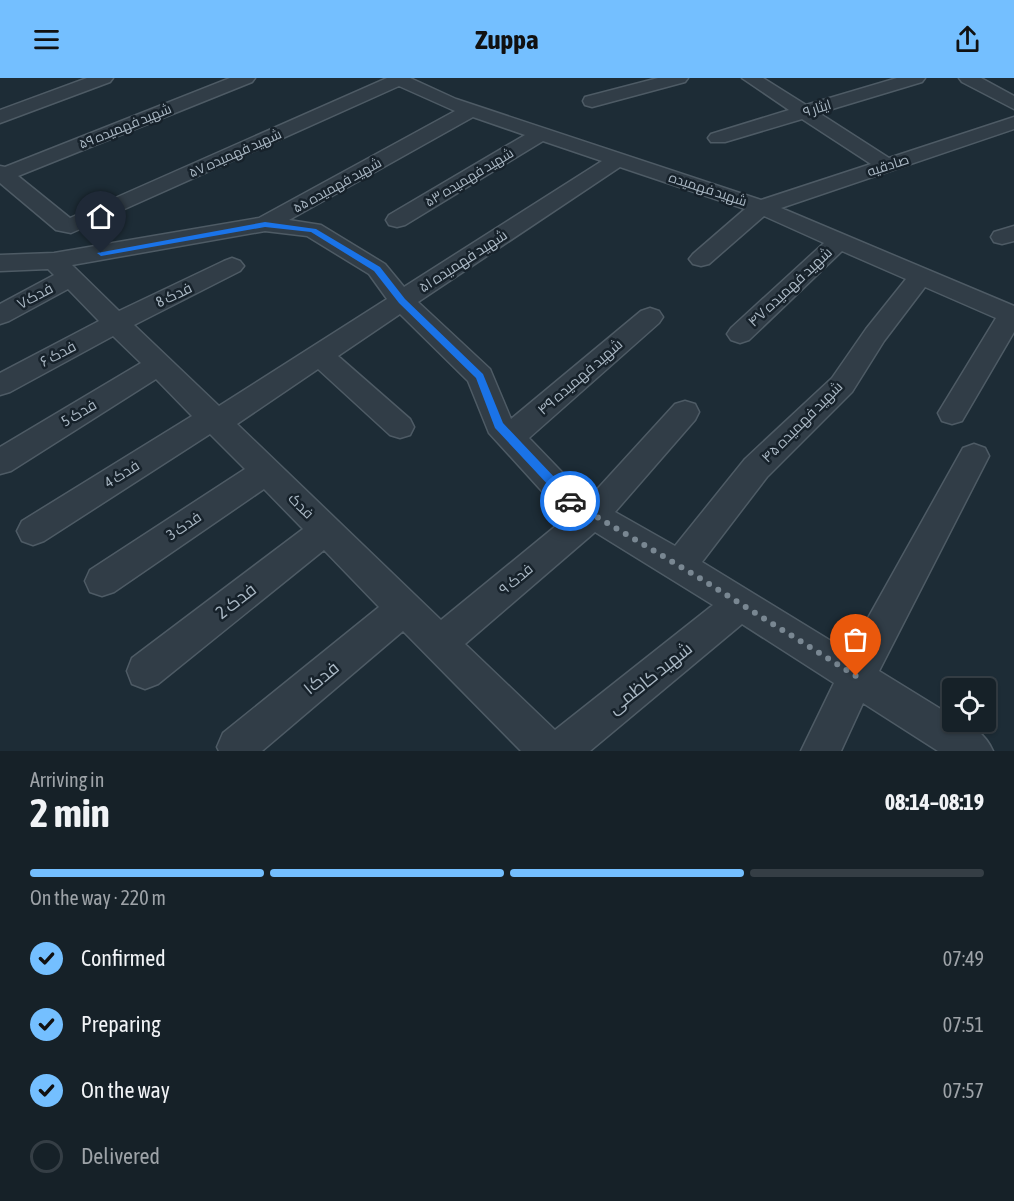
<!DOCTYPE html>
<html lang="en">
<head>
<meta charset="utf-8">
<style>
  :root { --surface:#162128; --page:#232e34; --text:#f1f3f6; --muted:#9ea3a8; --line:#353e45; --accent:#74bfff }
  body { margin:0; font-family:"Asap Condensed",Cairo,sans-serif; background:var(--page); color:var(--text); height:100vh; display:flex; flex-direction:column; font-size:22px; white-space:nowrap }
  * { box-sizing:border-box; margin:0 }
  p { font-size:20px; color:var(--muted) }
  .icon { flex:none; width:33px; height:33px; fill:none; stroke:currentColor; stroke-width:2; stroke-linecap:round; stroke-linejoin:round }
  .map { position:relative; height:673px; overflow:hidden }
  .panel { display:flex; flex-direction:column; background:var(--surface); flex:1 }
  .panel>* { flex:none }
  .tools { position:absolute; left:942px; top:600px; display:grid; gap:12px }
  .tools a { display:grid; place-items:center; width:54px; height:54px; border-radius:6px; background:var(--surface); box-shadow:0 2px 4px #0004,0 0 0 2px var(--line); font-size:30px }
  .pin { position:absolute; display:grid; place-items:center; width:51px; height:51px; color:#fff; margin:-62px -26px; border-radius:50% 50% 50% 0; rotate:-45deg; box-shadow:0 0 6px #0007 }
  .pin .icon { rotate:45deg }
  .courier { position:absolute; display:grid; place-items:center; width:60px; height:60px; margin:-30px; border:4px solid #1a73e8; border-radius:50%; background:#fff; color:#222; box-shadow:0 2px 8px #0007 }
  .headline em { font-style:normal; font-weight:700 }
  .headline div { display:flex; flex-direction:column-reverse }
  .headline { display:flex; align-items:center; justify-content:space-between; height:102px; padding:0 30px }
  h1 { font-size:39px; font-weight:700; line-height:45px }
  .bar { display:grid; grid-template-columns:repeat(4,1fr); gap:9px 6px; align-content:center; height:72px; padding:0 30px }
  .bar i { height:8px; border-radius:4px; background:var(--line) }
  .bar .on { background:var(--accent) }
  .bar p { grid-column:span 4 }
  ol { padding:0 30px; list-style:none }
  li { display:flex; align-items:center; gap:18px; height:66px }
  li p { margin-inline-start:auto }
  li .icon { padding:6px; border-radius:50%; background:var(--accent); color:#111; stroke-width:4 }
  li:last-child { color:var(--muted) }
  li i { width:33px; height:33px; border:3px solid var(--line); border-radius:50% }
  header { display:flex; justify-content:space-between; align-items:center; height:78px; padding:0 30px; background:var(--accent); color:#111; font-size:27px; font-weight:700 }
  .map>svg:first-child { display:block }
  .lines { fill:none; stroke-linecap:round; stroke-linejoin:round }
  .minor-casing { stroke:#4e5b65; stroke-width:3 }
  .minor { fill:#313d47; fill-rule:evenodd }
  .route { fill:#1a73e8 }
  .done { stroke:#798792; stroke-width:6; stroke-dasharray:0 10.8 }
  .labels { text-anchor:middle; stroke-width:5; stroke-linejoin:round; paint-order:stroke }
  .far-street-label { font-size:14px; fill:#aab8c4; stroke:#17222b }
  .street-label { font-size:15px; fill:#aab8c4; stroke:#17222b }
  .near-street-label { font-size:18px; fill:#aab8c4; stroke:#17222b }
</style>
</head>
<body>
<header><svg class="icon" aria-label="menu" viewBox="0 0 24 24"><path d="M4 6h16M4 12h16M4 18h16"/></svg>Zuppa<svg class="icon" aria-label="share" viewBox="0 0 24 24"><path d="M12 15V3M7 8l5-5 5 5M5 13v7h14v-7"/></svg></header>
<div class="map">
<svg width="1014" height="673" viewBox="0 0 1014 673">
  <rect width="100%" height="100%" fill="#1d2c36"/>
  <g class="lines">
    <defs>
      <g id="minor">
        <polygon points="87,0 113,0 110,4 0,45 0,32"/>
        <path d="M 230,0 L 255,0 L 252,4 L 18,98 L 70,140 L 387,0 L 410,0 L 456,21 L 761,122 L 871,86 L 802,41 L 725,64 L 711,64 L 708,60 L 711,56 L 789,32 L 742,0 L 763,0 L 806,27 L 897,0 L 925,0 L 922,4 L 819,35 L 889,80 L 1014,39 L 1014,51 L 781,130 L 1014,228 L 1014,254 L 962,343 L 952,346 L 942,343 L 938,335 L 996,240 L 925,209 L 884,263 L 852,314 L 767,399 L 702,484 L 849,574 L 963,370 L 974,366 L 985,370 L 989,378 L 879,593 L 952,638 L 952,644 C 971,644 986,657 993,673 L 938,673 L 863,625 L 841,673 L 801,673 L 834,605 L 742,546 L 590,673 L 521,673 L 403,553 L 262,673 L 219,673 L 217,669 L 223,655 L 379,529 L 324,472 L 158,606 L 145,611 L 132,606 L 127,593 L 132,580 L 303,451 L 264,411 L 114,514 L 102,518 L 90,514 L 85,503 L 90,492 L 245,391 L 210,356 L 44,463 L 33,467 L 22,463 L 17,453 L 22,443 L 192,338 L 156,301 L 11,393 L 0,396 L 0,369 L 141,285 L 113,258 L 10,314 L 0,317 L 0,295 L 99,243 L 68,211 L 9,243 L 0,246 L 0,226 L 54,197 L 48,191 L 0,193 L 0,177 L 54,175 L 259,140 L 455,33 L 399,8 L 71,155 L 56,152 L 0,105 L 0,88 L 5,89 ZM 473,39 L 525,57 L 389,137 L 386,142 L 389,147 L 397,149 L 405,147 L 543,63 L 602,83 L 404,209 L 385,186 L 321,147 L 289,142 ZM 620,89 L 745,131 L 693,176 L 689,181 L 693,186 L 701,188 L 709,186 L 764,138 L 824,165 L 731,250 L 727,256 L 731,262 L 740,265 L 749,262 L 842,173 L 906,201 L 866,251 L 832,300 L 745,381 L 675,468 L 615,434 L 695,342 L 699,334 L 695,326 L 685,323 L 675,326 L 590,419 L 582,415 L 529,360 L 659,245 L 663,239 L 659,233 L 650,230 L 641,233 L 511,341 L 490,291 L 418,224 ZM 265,153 L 307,158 L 369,196 L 387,221 L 219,328 L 134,247 L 240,193 L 244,188 L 240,183 L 232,180 L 224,183 L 119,233 L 72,187 ZM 400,236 L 468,303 L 489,355 L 560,433 L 568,438 L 441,542 L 237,346 L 318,291 L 390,357 L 400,360 L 410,357 L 414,349 L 410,341 L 338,278 ZM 595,454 L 713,527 L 555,652 L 465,566 Z"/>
        <polygon points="658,0 688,0 685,4 592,29 585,27 583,23 585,19"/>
        <polygon points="959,0 981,0 1014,18 1014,31 962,4"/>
        <polygon points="1014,148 1014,163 1002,166 994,164 991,159 994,154"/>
      </g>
    </defs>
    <use href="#minor" class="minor-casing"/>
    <use href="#minor" class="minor"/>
  </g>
  <polygon class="route" points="265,144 316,151 380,189 405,221 483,296 503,345 574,420 574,426 566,426 495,350 476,300 399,225 374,193 311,154 265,149 101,178 97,175"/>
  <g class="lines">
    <polyline class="done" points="570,423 693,496 856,598"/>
  </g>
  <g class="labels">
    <g class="far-street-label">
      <text transform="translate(817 30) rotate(-17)" y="5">ایثار ۹</text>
      <text transform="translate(125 48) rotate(-22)" y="5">شهید فهمیده ۵۹</text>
      <text transform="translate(235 75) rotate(-24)" y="5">شهید فهمیده ۵۷</text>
      <text transform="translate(888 87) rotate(-18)" y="5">صادقیه</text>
      <text transform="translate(469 99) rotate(-31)" y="5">شهید فهمیده ۵۳</text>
      <text transform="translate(337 107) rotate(-29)" y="5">شهید فهمیده ۵۵</text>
      <text transform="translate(708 111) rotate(18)" y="5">شهید فهمیده</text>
    </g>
    <g class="street-label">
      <text transform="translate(463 183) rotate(-33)" y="5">شهید فهمیده ۵۱</text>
      <text transform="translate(790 209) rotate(-43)" y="5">شهید فهمیده ۴۷</text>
      <text transform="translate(174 217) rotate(-26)" y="5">فدک 8</text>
      <text transform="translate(35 218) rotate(-28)" y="5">فدک۷</text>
      <text transform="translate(58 276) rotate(-28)" y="5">فدک ۶</text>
      <text transform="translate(580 299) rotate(-41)" y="5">شهید فهمیده ۴۹</text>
      <text transform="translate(79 335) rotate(-31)" y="5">فدک 5</text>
      <text transform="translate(802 344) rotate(-45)" y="5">شهید فهمیده ۴۵</text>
      <text transform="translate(122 396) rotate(-32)" y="5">فدک 4</text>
      <text transform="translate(301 428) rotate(45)" y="5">فدک</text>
      <text transform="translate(184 448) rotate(-34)" y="5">فدک 3</text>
      <text transform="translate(516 501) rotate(-40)" y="5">فدک ۹</text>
    </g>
    <g class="near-street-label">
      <text transform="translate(236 523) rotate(-38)" y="6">فدک 2</text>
      <text transform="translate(321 600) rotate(-40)" y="6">فدک۱</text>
      <text transform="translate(650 600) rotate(-39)" y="6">شهید کاظمی</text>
    </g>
  </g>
</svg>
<div class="tools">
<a><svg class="icon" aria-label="locate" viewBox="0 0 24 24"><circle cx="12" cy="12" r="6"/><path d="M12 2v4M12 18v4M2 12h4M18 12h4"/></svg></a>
</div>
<div class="pin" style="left:856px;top:598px;background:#ea580c"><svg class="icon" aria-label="bag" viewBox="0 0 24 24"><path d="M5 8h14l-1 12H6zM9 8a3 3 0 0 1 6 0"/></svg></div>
<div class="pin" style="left:101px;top:175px;background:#1f2937"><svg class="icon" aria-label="home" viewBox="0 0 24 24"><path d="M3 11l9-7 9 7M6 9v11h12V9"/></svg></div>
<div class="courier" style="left:570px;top:423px"><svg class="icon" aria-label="car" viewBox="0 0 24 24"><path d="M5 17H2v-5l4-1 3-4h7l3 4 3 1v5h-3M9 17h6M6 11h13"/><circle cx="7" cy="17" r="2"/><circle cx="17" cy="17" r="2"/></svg></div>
</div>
<section class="panel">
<div class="headline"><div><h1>2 min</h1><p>Arriving in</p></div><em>08:14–08:19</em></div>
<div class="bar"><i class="on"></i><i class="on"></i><i class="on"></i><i></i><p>On the way · 220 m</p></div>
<ol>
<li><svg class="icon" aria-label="check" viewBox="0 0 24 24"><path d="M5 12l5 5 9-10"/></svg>Confirmed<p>07:49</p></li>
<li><svg class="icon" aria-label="check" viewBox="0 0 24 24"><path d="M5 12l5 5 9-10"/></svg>Preparing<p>07:51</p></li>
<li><svg class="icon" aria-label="check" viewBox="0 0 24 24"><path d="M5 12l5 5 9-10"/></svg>On the way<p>07:57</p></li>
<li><i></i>Delivered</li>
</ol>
</section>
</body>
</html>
